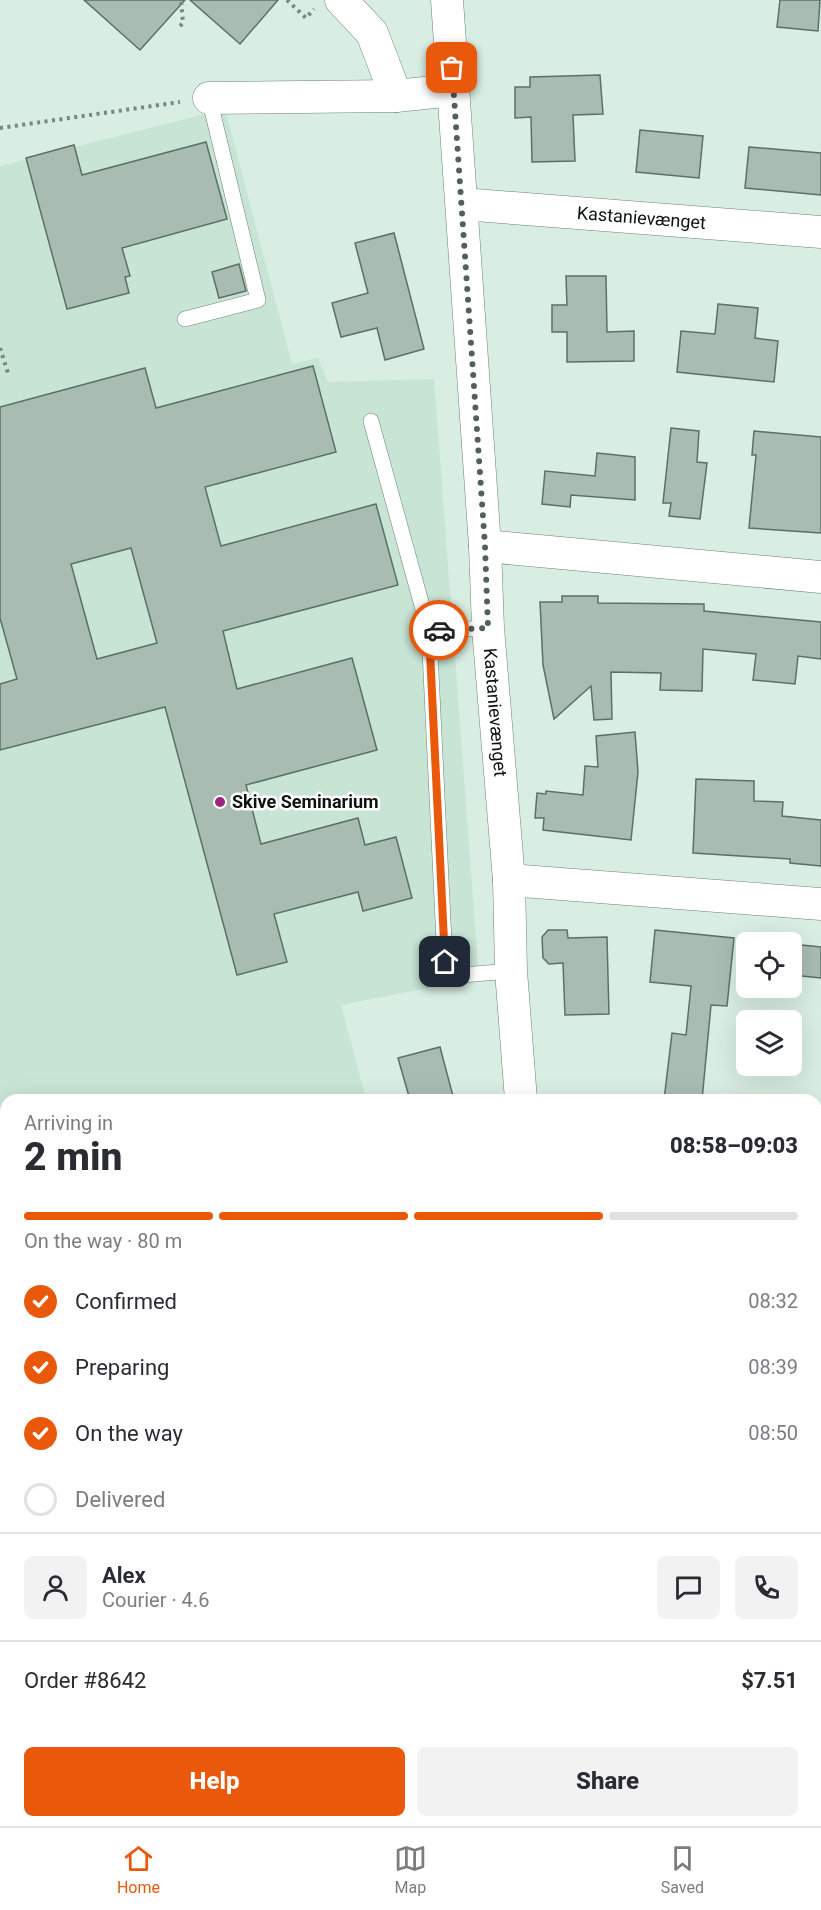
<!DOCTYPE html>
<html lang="en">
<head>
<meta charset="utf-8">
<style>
  :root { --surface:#fff; --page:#f2f2f3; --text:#2b2b33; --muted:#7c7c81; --line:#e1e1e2; --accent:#ea580c }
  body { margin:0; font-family:Roboto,sans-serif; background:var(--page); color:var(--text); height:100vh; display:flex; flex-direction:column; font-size:22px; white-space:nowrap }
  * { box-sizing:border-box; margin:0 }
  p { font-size:20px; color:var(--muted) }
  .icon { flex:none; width:33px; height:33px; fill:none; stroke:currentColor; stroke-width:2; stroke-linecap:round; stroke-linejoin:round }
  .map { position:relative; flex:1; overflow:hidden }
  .panel { position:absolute; left:0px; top:1094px; width:822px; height:734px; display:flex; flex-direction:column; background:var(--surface); border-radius:18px 18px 0 0; box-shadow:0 6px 24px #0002 }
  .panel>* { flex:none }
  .fabs { position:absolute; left:736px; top:932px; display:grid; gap:12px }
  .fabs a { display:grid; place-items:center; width:66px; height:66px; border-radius:9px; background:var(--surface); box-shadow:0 6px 24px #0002; font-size:30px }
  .pin { position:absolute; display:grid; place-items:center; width:51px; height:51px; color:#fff; margin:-26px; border-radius:12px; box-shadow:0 3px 9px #0006 }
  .courier { position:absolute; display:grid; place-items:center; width:60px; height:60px; margin:-30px; border:4px solid #ea580c; border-radius:50%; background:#fff; color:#222; box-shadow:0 2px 8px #0007 }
  .headline em { font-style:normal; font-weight:800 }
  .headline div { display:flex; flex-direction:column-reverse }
  .headline { display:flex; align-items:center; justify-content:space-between; height:102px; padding:0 24px }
  h1 { font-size:39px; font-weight:800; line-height:45px }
  .bar { display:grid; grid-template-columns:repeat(4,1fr); gap:9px 6px; align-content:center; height:72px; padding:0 24px }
  .bar i { height:8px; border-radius:4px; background:var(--line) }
  .bar .selected { background:var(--accent) }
  .bar p { grid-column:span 4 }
  .line { display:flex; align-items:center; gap:15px; padding:0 24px; border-top:2px solid var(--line) }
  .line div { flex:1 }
  .round { display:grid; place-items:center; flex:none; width:63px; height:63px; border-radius:9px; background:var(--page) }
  ol { padding:0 24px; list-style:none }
  li { display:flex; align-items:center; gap:18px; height:66px }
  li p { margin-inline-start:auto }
  li .icon { padding:6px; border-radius:50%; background:var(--accent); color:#fff; stroke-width:4 }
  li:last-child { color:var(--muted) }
  li i { width:33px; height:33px; border:3px solid var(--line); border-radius:50% }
  .button { display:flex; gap:12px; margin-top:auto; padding:12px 24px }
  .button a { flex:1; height:69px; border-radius:9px; background:var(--accent); color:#fff; font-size:24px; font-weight:800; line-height:69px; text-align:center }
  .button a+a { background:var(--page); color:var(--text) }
  .menu { display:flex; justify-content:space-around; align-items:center; height:84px; border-top:2px solid var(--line); background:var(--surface); font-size:16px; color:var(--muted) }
  .menu a { display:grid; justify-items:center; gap:3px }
  .menu .selected { color:var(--accent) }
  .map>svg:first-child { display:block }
  .built { fill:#c7e4d4 }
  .building { fill:#a8bcb1; stroke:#5d7066; stroke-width:1.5; fill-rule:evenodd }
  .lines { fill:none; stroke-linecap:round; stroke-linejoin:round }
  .service-casing { stroke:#6e8277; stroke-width:16 }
  .minor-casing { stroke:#6e8277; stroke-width:33 }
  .tertiary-casing { stroke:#6e8277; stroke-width:34 }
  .path { stroke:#78877f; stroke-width:4; stroke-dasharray:3 4.5; stroke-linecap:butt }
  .service { stroke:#fff; stroke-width:15 }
  .minor { stroke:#fff; stroke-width:32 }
  .tertiary { stroke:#fff; stroke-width:33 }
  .done { stroke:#53605a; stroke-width:6; stroke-dasharray:0 10.8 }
  .route { stroke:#ea580c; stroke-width:8 }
  .poi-dot { fill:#9e257d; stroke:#fff; stroke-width:2 }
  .labels { text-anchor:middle; stroke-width:5; stroke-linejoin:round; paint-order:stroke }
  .street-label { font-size:18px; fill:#0c1410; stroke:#fff }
  .poi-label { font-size:18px; font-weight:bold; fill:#0c1410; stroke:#fff; text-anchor:start }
</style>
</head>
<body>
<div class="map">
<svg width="821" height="1826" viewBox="0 0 821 1826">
  <rect width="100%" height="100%" fill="#d8eee2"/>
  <g class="built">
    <polygon points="225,109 292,364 318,358 328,382 434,379 479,978 341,1005 366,1099 6,1100 6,1299 0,1301 0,166"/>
    <polygon points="816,1741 821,1742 821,1826 0,1826 0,1808 6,1806 6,1821 816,1821"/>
  </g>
  <g class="building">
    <polygon points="84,0 185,0 140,50"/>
    <polygon points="190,0 278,0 240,44"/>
    <polygon points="780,0 820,0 818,31 777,27"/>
    <polygon points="600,75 603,114 573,115 575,161 532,162 531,117 515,118 515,87 530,87 530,77"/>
    <polygon points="640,130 703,136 699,178 636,172"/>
    <polygon points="206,142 227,219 122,248 130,276 125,277 129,293 67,309 26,158 74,145 82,175"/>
    <polygon points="749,147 821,153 821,195 745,188"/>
    <polygon points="394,233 424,349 385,360 377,328 341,337 332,303 368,293 355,243"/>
    <polygon points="239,264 246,291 219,298 212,272"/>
    <polygon points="566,276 606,276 607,332 634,331 634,361 567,362 567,332 552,332 552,305 567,305"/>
    <polygon points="718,304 758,308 755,338 778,341 774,382 677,372 681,331 715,334"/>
    <path d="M 313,366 L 336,452 L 205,487 L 221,546 L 376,504 L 398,585 L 223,631 L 237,689 L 352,658 L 377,750 L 246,785 L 261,844 L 358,818 L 365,845 L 396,837 L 412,898 L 363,911 L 358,892 L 274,914 L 287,962 L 237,975 L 165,707 L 0,750 L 0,684 L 17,679 L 0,618 L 0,407 L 145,368 L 156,408 ZM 131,548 L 157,643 L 97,659 L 71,564 Z"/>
    <polygon points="671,428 699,431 697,462 707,463 700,519 669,516 671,503 663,503"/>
    <polygon points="754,431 821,437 821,533 749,528 756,455 752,455"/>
    <polygon points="597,453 635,457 635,500 571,495 570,507 542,504 545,471 595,476"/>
    <polygon points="562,596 598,596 598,603 704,604 704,611 821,622 821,659 798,656 795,684 753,680 756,654 703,649 702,691 660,690 661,673 611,672 612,719 594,720 591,686 554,719 543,665 540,602 562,602"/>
    <polygon points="635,732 638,772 631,840 543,830 544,818 535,818 537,793 546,794 546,791 583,795 585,766 598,767 596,736"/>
    <polygon points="696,779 754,781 754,801 783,802 782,816 821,820 821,866 790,863 790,859 693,853"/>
    <polygon points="548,930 567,930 568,938 607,937 609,1014 565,1015 563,963 549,964 543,958 542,937"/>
    <polygon points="655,930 734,938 727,1006 711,1005 702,1100 664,1100 672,1033 686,1035 691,986 650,982"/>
    <polygon points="792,944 821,947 821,978 792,975"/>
    <polygon points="440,1047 454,1100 410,1100 398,1058"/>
  </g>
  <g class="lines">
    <defs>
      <g id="service">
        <polyline points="185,319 258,300 209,98"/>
        <polyline points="371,421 429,631 445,962 463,975 511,971"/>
        <polyline points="429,631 488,628"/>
      </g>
      <g id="minor">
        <polyline points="341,0 372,33 396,96"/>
        <path id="s1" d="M 447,0 L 485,546 L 488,628 L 509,880 L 511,971 L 521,1100"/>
        <polyline points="209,98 396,96 453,90"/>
        <path id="s2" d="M 462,204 L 821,232"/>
        <polyline points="485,546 821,577"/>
        <polyline points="509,880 821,904"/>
        <polyline points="515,1826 515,1821"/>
      </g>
      <g id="tertiary">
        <polyline points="816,1286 821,1287"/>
        <polyline points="0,1324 6,1322"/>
      </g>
    </defs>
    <use href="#service" class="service-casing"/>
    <use href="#minor" class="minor-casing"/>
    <use href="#tertiary" class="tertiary-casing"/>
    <g class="path">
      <polyline points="287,0 306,18 314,9"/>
      <polyline points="180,26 183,23 181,0"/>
      <polyline points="0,128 180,102"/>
      <polyline points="0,348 8,373"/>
    </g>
    <use href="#service" class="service"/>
    <use href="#minor" class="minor"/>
    <use href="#tertiary" class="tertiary"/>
  </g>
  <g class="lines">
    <polyline class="done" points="439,630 488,628 485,546 452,68"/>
    <polyline class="route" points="439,630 429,631 445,962"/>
  </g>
  <circle class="poi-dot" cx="220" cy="802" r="6"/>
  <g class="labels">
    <g class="street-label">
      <text dy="6" stroke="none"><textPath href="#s2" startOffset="180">Kastanievænget</textPath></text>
      <text dy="6" stroke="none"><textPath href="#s1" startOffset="714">Kastanievænget</textPath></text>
    </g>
    <g class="poi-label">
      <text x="232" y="808">Skive Seminarium</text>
    </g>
  </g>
</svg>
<div class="fabs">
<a><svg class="icon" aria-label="locate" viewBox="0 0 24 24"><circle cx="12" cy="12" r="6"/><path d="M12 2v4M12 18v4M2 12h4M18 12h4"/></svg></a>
<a><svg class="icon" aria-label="layers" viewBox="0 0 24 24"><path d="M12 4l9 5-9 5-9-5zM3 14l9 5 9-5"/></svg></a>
</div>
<div class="pin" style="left:452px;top:68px;background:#ea580c"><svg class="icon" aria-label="bag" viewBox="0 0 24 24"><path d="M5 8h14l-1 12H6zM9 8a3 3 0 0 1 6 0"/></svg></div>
<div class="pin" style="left:445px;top:962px;background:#1f2937"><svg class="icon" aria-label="home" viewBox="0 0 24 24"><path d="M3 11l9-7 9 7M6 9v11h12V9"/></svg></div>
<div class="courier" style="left:439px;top:630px"><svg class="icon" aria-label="car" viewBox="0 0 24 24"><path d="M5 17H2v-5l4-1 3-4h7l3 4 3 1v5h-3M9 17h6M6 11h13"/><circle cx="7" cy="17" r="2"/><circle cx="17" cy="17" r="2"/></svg></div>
<section class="panel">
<div class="headline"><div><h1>2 min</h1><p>Arriving in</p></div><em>08:58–09:03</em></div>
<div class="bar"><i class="selected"></i><i class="selected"></i><i class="selected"></i><i></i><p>On the way · 80 m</p></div>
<ol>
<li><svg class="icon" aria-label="check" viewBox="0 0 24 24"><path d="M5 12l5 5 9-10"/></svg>Confirmed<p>08:32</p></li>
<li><svg class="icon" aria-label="check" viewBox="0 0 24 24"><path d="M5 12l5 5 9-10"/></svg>Preparing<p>08:39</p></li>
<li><svg class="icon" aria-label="check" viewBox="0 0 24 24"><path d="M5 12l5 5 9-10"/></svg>On the way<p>08:50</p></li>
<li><i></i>Delivered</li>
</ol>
<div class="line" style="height:108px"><a class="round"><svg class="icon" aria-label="person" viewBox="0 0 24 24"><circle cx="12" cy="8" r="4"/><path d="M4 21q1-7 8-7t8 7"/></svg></a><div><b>Alex</b><p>Courier · 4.6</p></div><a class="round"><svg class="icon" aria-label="chat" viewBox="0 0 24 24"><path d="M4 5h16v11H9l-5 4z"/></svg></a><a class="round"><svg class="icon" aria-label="phone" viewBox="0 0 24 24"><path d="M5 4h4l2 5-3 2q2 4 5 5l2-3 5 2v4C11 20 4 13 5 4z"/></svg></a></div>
<div class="line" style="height:78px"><div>Order #8642</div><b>$7.51</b></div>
<div class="button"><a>Help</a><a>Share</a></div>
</section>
</div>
<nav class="menu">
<a class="selected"><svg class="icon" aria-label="home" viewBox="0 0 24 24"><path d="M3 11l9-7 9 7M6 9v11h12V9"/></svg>Home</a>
<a><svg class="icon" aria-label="map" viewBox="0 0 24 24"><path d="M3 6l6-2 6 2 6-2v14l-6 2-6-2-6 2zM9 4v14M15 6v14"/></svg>Map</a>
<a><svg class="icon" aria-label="saved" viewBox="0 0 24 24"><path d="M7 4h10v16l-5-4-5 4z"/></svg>Saved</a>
</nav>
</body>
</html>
